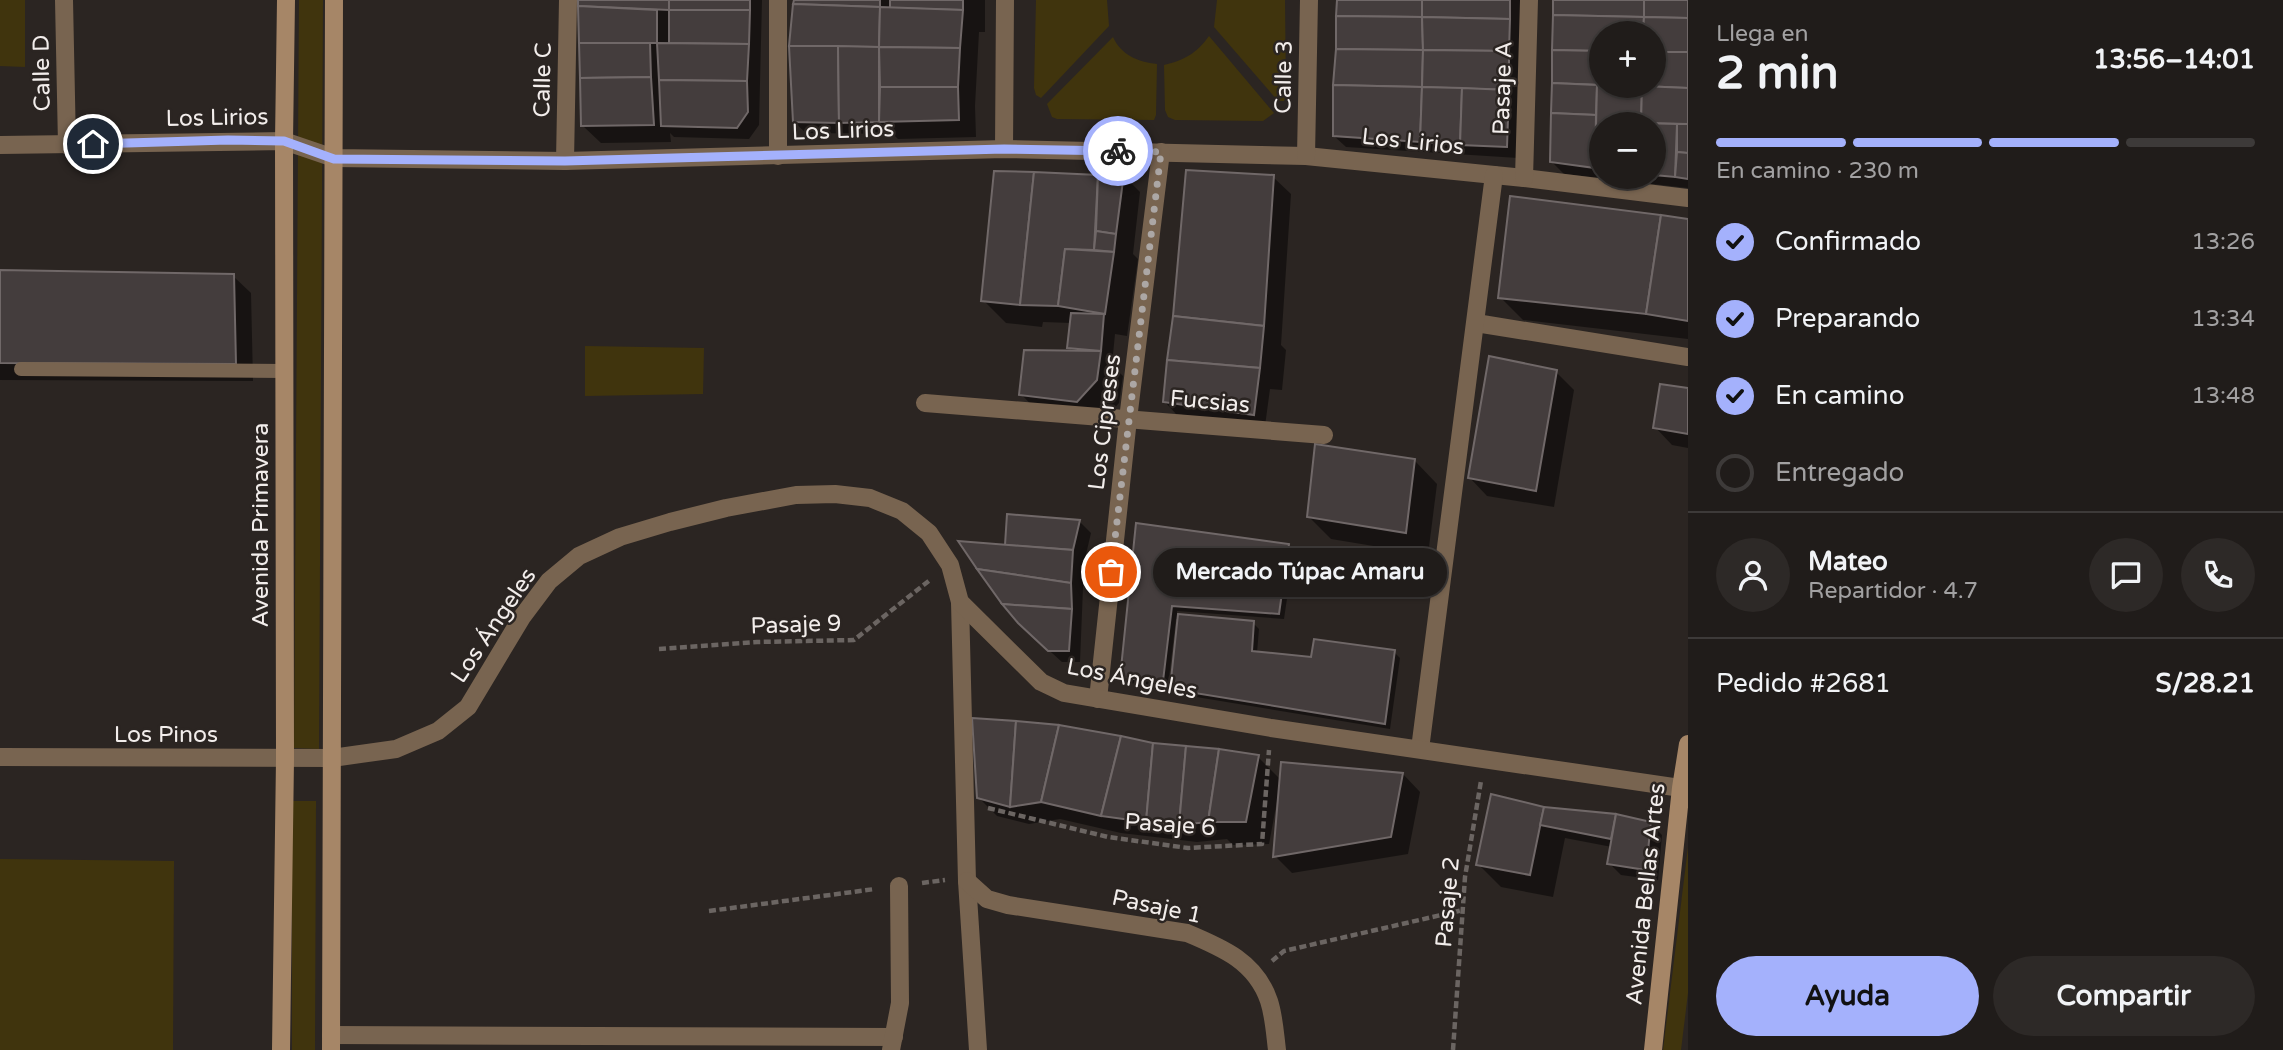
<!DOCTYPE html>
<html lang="es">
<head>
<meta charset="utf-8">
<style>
  :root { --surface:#201c1a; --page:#2d2927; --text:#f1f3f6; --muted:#a2a1a2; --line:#3d3a39; --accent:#a4b1fc }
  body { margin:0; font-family:"Varela Round",sans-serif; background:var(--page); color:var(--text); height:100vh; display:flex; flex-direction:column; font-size:26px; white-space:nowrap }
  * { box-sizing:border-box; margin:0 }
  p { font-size:23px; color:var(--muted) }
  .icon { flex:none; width:38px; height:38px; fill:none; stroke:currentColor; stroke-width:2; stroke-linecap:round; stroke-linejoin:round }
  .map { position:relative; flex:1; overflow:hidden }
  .panel { display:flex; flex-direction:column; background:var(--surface); width:595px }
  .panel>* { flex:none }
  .fabs { position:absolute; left:1589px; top:21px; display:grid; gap:14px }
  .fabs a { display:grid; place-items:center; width:77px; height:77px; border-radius:50%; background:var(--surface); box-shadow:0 2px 5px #0004,0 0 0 2px var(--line); font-size:35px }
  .pin { position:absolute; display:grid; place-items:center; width:60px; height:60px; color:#fff; margin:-30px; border:4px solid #fff; border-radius:50%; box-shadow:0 2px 7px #0007 }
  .courier { position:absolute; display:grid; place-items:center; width:70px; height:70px; margin:-35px; border:5px solid #a4b1fc; border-radius:50%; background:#fff; color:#222; box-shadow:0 2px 9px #0007 }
  .bubble { position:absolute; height:49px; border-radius:24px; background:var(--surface); box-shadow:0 2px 5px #0004,0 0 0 2px var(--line); font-size:23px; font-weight:700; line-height:49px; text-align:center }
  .head em { font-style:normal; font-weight:700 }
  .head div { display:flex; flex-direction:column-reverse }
  .head { display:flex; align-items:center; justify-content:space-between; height:119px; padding:0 28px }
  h1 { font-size:46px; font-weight:700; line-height:52px }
  .bar { display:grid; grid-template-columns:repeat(4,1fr); gap:10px 7px; align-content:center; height:84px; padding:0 28px }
  .bar i { height:9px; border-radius:5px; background:var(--line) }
  .bar .on { background:var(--accent) }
  .bar p { grid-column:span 4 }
  .line { display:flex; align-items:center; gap:18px; padding:0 28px; border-top:2px solid var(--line) }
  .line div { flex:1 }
  .round { display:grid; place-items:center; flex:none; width:74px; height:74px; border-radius:37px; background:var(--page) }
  ol { padding:0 28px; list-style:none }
  li { display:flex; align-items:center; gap:21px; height:77px }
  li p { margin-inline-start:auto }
  li .icon { padding:7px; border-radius:50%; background:var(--accent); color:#111; stroke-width:4 }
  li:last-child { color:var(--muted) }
  li i { width:38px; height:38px; border:4px solid var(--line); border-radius:50% }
  .primary-button { display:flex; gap:14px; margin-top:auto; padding:14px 28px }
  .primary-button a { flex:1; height:80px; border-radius:42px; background:var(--accent); color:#111; font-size:28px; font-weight:700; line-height:80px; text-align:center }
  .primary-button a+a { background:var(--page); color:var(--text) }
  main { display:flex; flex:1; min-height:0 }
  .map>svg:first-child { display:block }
  .green { fill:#40340d }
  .shadow { fill:#0007; fill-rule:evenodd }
  .building { fill:#443d3d; stroke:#706868; stroke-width:2 }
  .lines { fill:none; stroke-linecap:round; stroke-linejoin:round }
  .path { stroke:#6b6562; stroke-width:4.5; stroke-dasharray:7 3.5; stroke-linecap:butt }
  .lane { stroke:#786450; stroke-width:14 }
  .street { stroke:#786450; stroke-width:18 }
  .secondary { stroke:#a68667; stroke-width:18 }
  .done { stroke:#aca7a5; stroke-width:7; stroke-dasharray:0 12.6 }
  .route { stroke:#a4b1fc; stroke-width:9 }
  .labels { text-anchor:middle; stroke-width:5; stroke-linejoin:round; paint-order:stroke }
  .street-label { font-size:23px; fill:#f2edeb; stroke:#2b2522 }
</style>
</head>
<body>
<main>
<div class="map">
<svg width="1688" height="1050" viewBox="0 0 1688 1050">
  <rect width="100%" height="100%" fill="#2b2522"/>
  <g class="green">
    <polygon points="0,0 25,0 25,67 0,66"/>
    <polygon points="299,0 323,0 319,749 294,748"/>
    <polygon points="1036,0 1107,0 1109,26 1041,98 1036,95 1034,88"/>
    <polygon points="1217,0 1285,0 1286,96 1284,101 1278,101 1214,27"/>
    <path d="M 1209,36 L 1274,113 L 1263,121 L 1175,120 L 1168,117 L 1165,110 L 1164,65 C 1185,60 1197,53 1209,36 Z"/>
    <path d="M 1113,37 C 1121,55 1138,62 1157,64 L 1156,115 L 1154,120 L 1057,119 L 1052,117 L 1047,104 Z"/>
    <polygon points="585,346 704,348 703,394 585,396"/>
    <polygon points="292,801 316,801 315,1050 292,1050"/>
    <polygon points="1688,847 1688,993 1681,1050 1663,1050"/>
    <polygon points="0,859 174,861 173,1050 0,1050"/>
  </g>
  <g class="shadow">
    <polygon points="580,0 762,0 759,125 749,139 674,137 670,133 671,142 601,143 583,126"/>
    <polygon points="795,0 985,0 985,32 979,32 975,106 976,137 898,139 893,134 806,133 794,122"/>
    <polygon points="1338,0 1528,0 1518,158 1346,147 1334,136"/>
    <path d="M 1555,0 L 1688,0 L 1688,188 L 1564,174 L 1552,162 ZM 1601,33 L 1654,33 L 1654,86 L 1601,86 ZM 1601,124 L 1654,124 L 1654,177 L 1601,177 Z"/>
    <polygon points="996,173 1098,177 1123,175 1140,192 1133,254 1138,259 1127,336 1115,334 1112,365 1123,376 1119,403 1100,424 1043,417 1021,394 1074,353 1069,347 1071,323 1043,322 1042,327 1006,323 983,300"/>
    <polygon points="1273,177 1291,194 1281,345 1286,350 1282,390 1270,389 1265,426 1176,414 1165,402"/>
    <polygon points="1512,198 1688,221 1688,339 1523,320 1500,297"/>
    <polygon points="0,272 233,276 251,293 253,381 0,380"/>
    <polygon points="1556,372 1574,390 1554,507 1487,496 1470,478"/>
    <polygon points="1661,386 1688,390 1688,448 1672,445 1655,427"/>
    <polygon points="1415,461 1437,484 1428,555 1331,539 1308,516"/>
    <polygon points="1079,521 1091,533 1084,563 1080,662 1062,662 1032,635"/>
    <polygon points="1138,525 1288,546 1294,551 1284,619 1177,611 1177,616 1253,623 1259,629 1257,653 1312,659 1394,652 1400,658 1390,729 1178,694 1172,688 1180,619 1176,619 1168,686 1127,683 1122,678"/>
    <polygon points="1153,745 1258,757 1281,780 1403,774 1420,792 1408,854 1292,873 1275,856 1279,802 1277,801 1269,844 1233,845 1227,839 1197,842 1121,833 1060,819 1029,824 997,816 979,798"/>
    <polygon points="1546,809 1616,816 1650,823 1662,835 1658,880 1621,875 1609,863 1612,847 1565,838 1553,897 1501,887 1478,864"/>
  </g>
  <g class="building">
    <polygon points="578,0 669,0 669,10 578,6"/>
    <rect x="669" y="0" width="81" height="10"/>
    <polygon points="794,0 880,0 880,7 793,4"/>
    <polygon points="890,0 963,0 963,10 890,8"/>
    <polygon points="1337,0 1422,0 1422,17 1336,16"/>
    <polygon points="1422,0 1510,0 1510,19 1422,17"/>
    <polygon points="1553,0 1644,0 1644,17 1553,15"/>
    <polygon points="1644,0 1688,0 1688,18 1644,17"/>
    <polygon points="793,4 880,7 879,47 789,46"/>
    <polygon points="578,6 657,10 657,43 579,43"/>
    <polygon points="880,7 963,10 960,48 879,47"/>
    <polygon points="669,10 750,10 749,44 669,43"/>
    <polygon points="1553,15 1644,17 1643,33 1601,33 1601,51 1552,50"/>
    <polygon points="1336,16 1422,17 1423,50 1336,49"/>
    <polygon points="1422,17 1510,19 1509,51 1423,50"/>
    <polygon points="1644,17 1688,18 1688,52 1654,52 1654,33 1643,33"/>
    <polygon points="579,43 650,43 651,77 580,78"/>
    <polygon points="657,43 749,44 747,81 659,80"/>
    <polygon points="789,46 838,46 839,123 793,122"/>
    <polygon points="838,46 879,47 879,122 839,123"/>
    <polygon points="879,47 960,48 958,87 880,87"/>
    <polygon points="1336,49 1423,50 1422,87 1333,85"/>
    <polygon points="1423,50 1509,51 1509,90 1422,87"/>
    <polygon points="1552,50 1601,51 1601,85 1552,83"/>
    <polygon points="1654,52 1688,52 1688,88 1642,86 1654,86"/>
    <polygon points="651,77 654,125 581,126 580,78"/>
    <polygon points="659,80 747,81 748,112 737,128 661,126"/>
    <polygon points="1552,83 1597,85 1596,115 1551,113"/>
    <polygon points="1333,85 1422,87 1420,142 1333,136"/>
    <polygon points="1597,85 1642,86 1641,124 1601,124 1601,168 1595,168"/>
    <polygon points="1642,86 1688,88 1688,124 1641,123"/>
    <polygon points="880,87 958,87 959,120 879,122"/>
    <polygon points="1422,87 1462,88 1460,145 1420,142"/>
    <polygon points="1462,88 1509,90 1507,147 1460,145"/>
    <polygon points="1551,113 1596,115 1595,168 1550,162"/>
    <polygon points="1641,123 1677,124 1675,177 1654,175 1654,124"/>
    <polygon points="1677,124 1688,124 1688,153 1677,152"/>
    <polygon points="1677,152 1688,153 1688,179 1675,177"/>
    <polygon points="1186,170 1274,175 1264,326 1173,316"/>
    <polygon points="994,171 1034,172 1020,305 981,301"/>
    <polygon points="1034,172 1098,175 1094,250 1065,249 1058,306 1020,305"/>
    <polygon points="1124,173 1116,234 1096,231 1098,175"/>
    <polygon points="1510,196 1661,215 1646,314 1498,298"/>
    <polygon points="1661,215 1688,219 1688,321 1646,314"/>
    <polygon points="1096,231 1116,234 1114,252 1094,250"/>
    <polygon points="1065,249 1114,252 1105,314 1058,306"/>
    <polygon points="0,270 234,274 236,364 0,363"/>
    <polygon points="1071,313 1104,314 1101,351 1067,348"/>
    <polygon points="1173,316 1264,326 1260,368 1167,360"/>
    <polygon points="1024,350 1101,351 1097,380 1077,402 1019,395"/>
    <polygon points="1489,356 1557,370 1536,491 1468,478"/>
    <polygon points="1167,360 1260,368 1254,415 1163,402"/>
    <polygon points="1660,384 1688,388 1688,434 1653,428"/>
    <polygon points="1315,444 1415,459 1406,533 1307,517"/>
    <polygon points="1007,514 1080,520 1073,550 1005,545"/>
    <polygon points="1136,523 1289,544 1279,614 1172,606 1163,681 1120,678"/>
    <polygon points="958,541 1073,550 1071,583 977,569"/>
    <polygon points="977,569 1071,583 1072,609 1002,604"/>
    <polygon points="1002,604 1072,609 1069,651 1048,651 1018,623"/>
    <polygon points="1178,614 1254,621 1252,651 1311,657 1314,639 1395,650 1385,724 1170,689"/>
    <polygon points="972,718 1016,721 1010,807 977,798"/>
    <polygon points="1016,721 1059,725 1041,802 1010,807"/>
    <polygon points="1059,725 1121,736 1101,816 1041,802"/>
    <polygon points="1121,736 1153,743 1146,822 1101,816"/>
    <polygon points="1153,743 1186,746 1179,825 1146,822"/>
    <polygon points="1186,746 1219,749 1208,822 1179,825"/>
    <polygon points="1219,749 1259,755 1246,822 1208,822"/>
    <polygon points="1281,762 1403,773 1391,837 1273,857"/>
    <polygon points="1491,794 1544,807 1530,875 1476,865"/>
    <polygon points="1544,807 1616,814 1611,839 1540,825"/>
    <polygon points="1616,814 1651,822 1646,870 1607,864"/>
  </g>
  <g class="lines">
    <g class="path">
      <polyline points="659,649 757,642 854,640 930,580"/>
      <polyline points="988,808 1108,837 1188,848 1262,844 1269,750"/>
      <polyline points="922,883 945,880"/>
      <polyline points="709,911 875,889"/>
      <polyline points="1272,961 1284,951 1463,910"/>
      <polyline points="1453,1050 1465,877 1481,781"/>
    </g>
    <polyline class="lane" points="21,369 285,371"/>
    <g class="street">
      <polyline points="64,0 67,145"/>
      <polyline points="0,145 284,141 334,158 565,161 1004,149 1306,156 1524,178 1688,198"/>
      <polyline points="1004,149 1005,0"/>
      <polyline points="778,156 778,0"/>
      <polyline points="1306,156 1309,0"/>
      <polyline points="565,161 568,0"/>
      <polyline points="1524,178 1529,0"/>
      <polyline points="1476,323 1688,357"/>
      <polyline points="925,403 1324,435"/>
      <polyline points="960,602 967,881 978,1050"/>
      <polyline points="1098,699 1128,419 1161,152"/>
      <polyline points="1420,749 1494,175"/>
      <polyline points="0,757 332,758 396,749 438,731 468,707 522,617 549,581 579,556 620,537 670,522 726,508 796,495 835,494 870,498 902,511 929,533 950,565 960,602 1041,682 1064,693 1271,728 1688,789"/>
      <path d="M 967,881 L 987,899 L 1008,905 L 1187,933 C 1223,948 1256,962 1269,1001 C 1274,1016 1275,1034 1277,1050"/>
      <polyline points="331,1035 894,1037"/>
      <polyline points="891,1050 900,1003 899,886"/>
    </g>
    <g class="secondary">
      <polyline points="281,1050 285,759 284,141 286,0"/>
      <polyline points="331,1050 334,0"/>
      <polyline points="1653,1050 1681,788 1688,744"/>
    </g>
  </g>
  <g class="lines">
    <polyline class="done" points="1111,572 1161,152 1118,151"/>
    <polyline class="route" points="93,144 228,140 284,141 334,159 565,161 1004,149 1118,151"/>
  </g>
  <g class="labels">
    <g class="street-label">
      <text transform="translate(41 73) rotate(-91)" y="8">Calle D</text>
      <text transform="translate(1283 77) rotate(-89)" y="8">Calle 3</text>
      <text transform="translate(542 80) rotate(-89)" y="8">Calle C</text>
      <text transform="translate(1502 88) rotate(-88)" y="8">Pasaje A</text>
      <text transform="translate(217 117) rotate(-1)" y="8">Los Lirios</text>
      <text transform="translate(843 130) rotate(-2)" y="8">Los Lirios</text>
      <text transform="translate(1413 141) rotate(6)" y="8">Los Lirios</text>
      <text transform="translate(1210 401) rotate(5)" y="8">Fucsias</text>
      <text transform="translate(1104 422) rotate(-83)" y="8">Los Cipreses</text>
      <text transform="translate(260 525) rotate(-90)" y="8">Avenida Primavera</text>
      <text transform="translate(796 624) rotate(-2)" y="8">Pasaje 9</text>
      <text transform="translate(493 625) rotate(-56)" y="8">Los Ángeles</text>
      <text transform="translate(1132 678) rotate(11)" y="8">Los Ángeles</text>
      <text x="166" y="742">Los Pinos</text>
      <text transform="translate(1170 824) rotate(4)" y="8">Pasaje 6</text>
      <text transform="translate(1645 894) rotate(-84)" y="8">Avenida Bellas Artes</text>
      <text transform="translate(1447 902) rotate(-85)" y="8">Pasaje 2</text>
      <text transform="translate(1157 906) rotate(12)" y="8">Pasaje 1</text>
    </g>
  </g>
</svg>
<div class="fabs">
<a>+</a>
<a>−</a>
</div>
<div class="pin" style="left:1111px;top:572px;background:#ea580c"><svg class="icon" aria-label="bag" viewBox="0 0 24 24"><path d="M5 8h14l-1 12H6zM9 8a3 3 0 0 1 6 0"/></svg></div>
<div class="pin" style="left:93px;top:144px;background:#1f2937"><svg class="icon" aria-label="home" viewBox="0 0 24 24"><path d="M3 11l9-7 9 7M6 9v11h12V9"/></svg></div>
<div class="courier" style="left:1118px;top:151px"><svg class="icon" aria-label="bike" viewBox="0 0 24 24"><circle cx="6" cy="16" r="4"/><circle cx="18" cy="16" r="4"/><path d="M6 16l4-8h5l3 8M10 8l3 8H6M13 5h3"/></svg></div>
<div class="bubble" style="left:1153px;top:548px;width:294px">Mercado Túpac Amaru</div>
</div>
<section class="panel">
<div class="head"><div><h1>2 min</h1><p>Llega en</p></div><em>13:56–14:01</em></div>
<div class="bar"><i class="on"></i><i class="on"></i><i class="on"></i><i></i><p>En camino · 230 m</p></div>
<ol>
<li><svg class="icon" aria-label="check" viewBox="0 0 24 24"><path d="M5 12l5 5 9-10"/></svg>Confirmado<p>13:26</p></li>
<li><svg class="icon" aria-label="check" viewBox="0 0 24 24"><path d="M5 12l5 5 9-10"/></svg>Preparando<p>13:34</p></li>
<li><svg class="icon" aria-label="check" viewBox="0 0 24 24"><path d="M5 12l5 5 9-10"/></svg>En camino<p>13:48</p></li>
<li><i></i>Entregado</li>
</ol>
<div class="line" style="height:126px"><a class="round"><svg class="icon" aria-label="person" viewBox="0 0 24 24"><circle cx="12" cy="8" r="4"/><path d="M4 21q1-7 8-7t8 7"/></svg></a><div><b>Mateo</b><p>Repartidor · 4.7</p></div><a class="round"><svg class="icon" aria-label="chat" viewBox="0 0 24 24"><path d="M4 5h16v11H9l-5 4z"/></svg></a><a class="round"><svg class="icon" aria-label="phone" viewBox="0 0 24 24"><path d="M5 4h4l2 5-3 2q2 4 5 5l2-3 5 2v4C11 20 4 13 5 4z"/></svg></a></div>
<div class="line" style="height:91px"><div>Pedido #2681</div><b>S/28.21</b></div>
<div class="primary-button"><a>Ayuda</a><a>Compartir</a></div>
</section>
</main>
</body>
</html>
